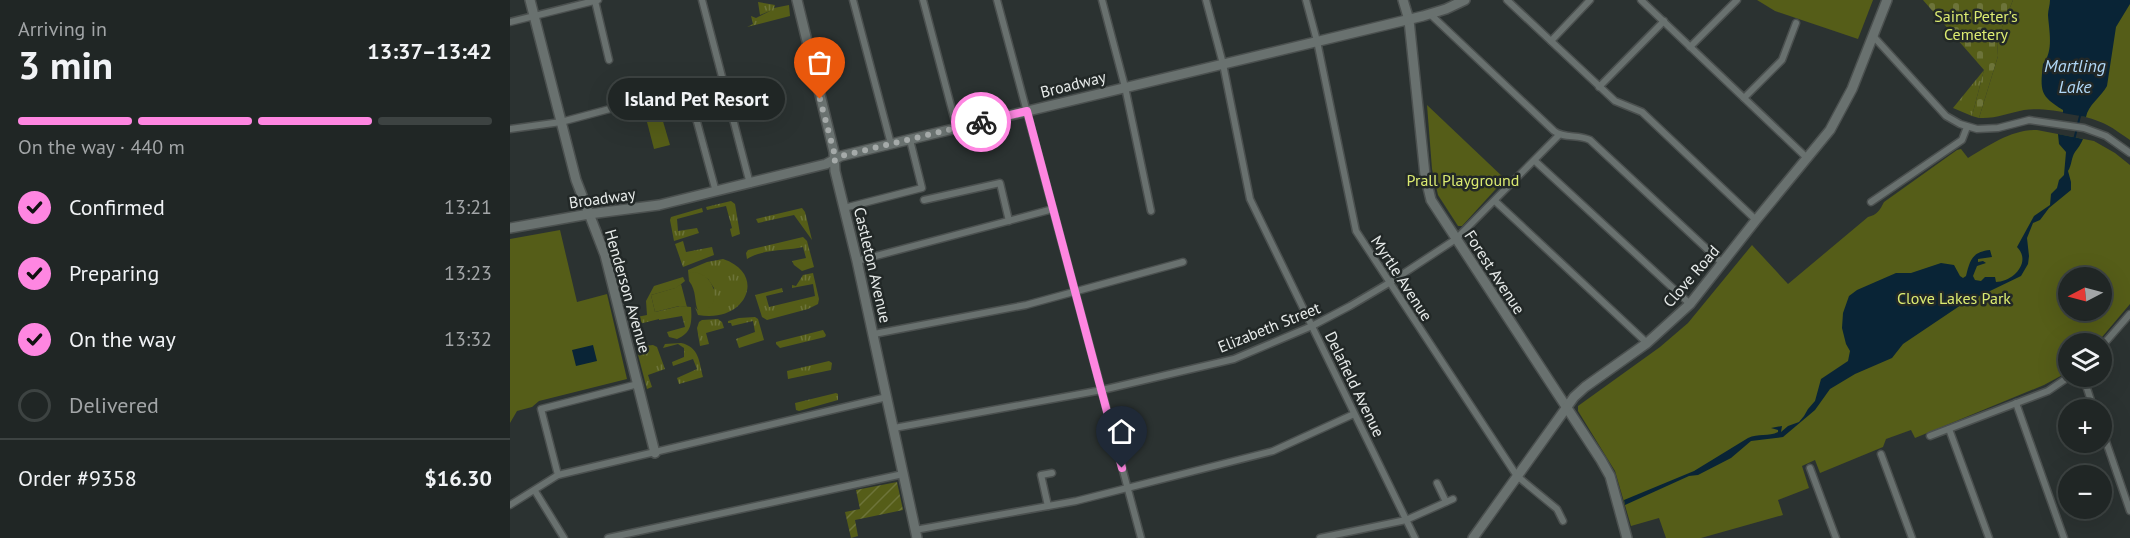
<!DOCTYPE html>
<html lang="en">
<head>
<meta charset="utf-8">
<style>
  :root { --surface:#202625; --page:#282e2d; --text:#f1f3f6; --muted:#a2a5a7; --line:#3d4342; --accent:#fe86e1 }
  body { margin:0; font-family:"PT Sans",sans-serif; background:var(--page); color:var(--text); height:100vh; display:flex; flex-direction:column; font-size:22px; white-space:nowrap }
  * { box-sizing:border-box; margin:0 }
  p { font-size:20px; color:var(--muted) }
  .icon { flex:none; width:33px; height:33px; fill:none; stroke:currentColor; stroke-width:2; stroke-linecap:round; stroke-linejoin:round }
  .map { position:relative; flex:1; overflow:hidden }
  .panel { display:flex; flex-direction:column; background:var(--surface); width:510px }
  .panel>* { flex:none }
  .needle { width:39px; rotate:264deg }
  .tools { position:absolute; left:1548px; top:267px; display:grid; gap:12px }
  .tools a { display:grid; place-items:center; width:54px; height:54px; border-radius:50%; background:var(--surface); box-shadow:0 6px 24px #0002,0 0 0 2px var(--line); font-size:30px }
  .pin { position:absolute; display:grid; place-items:center; width:51px; height:51px; color:#fff; margin:-62px -26px; border-radius:50% 50% 50% 0; rotate:-45deg; box-shadow:0 0 6px #0007 }
  .pin .icon { rotate:45deg }
  .courier { position:absolute; display:grid; place-items:center; width:60px; height:60px; margin:-30px; border:4px solid #fe86e1; border-radius:50%; background:#fff; color:#222; box-shadow:0 2px 8px #0007 }
  .bubble { position:absolute; height:42px; border-radius:21px; background:var(--surface); box-shadow:0 6px 24px #0002,0 0 0 2px var(--line); font-size:20px; font-weight:700; line-height:42px; text-align:center }
  .summary em { font-style:normal; font-weight:700 }
  .summary div { display:flex; flex-direction:column-reverse }
  .summary { display:flex; align-items:center; justify-content:space-between; height:102px; padding:0 18px }
  h1 { font-size:39px; font-weight:700; line-height:45px }
  .bar { display:grid; grid-template-columns:repeat(4,1fr); gap:9px 6px; align-content:center; height:72px; padding:0 18px }
  .bar i { height:8px; border-radius:4px; background:var(--line) }
  .bar .selected { background:var(--accent) }
  .bar p { grid-column:span 4 }
  .line { display:flex; align-items:center; gap:15px; padding:0 18px; border-top:2px solid var(--line) }
  .line div { flex:1 }
  ol { padding:0 18px; list-style:none }
  li { display:flex; align-items:center; gap:18px; height:66px }
  li p { margin-inline-start:auto }
  li .icon { padding:6px; border-radius:50%; background:var(--accent); color:#111; stroke-width:4 }
  li:last-child { color:var(--muted) }
  li i { width:33px; height:33px; border:3px solid var(--line); border-radius:50% }
  main { display:flex; flex:1; min-height:0 }
  .map>svg:first-child { display:block }
  .grass { fill:url(#grass-tufts) }
  .cemetery { fill:url(#cemetery-stones) }
  .park { fill:#555d18; fill-rule:evenodd }
  .garden { fill:url(#garden-furrows) }
  .water { fill:#092436 }
  .lines { fill:none; stroke-linecap:round; stroke-linejoin:round }
  .stream { stroke:#092436; stroke-width:2 }
  .street-casing { stroke:#4b504f; stroke-width:9 }
  .secondary-casing { stroke:#4b504f; stroke-width:12 }
  .street { stroke:#69716f; stroke-width:6 }
  .secondary { stroke:#69716f; stroke-width:9 }
  .done { stroke:#a5aaa9; stroke-width:6; stroke-dasharray:0 10.8 }
  .route { stroke:#fe86e1; stroke-width:8 }
  .labels { text-anchor:middle; stroke-width:5; stroke-linejoin:round; paint-order:stroke }
  .park-label { font-size:16px; fill:#dceb71; stroke:#222827 }
  .street-label { font-size:16px; fill:#e7ebea; stroke:#222827 }
  .water-label { font-size:18px; font-style:italic; fill:#b0d7f6; stroke:#222827 }
</style>
</head>
<body>
<main>
<section class="panel">
<div class="summary"><div><h1>3 min</h1><p>Arriving in</p></div><em>13:37–13:42</em></div>
<div class="bar"><i class="selected"></i><i class="selected"></i><i class="selected"></i><i></i><p>On the way · 440 m</p></div>
<ol>
<li><svg class="icon" aria-label="check" viewBox="0 0 24 24"><path d="M5 12l5 5 9-10"/></svg>Confirmed<p>13:21</p></li>
<li><svg class="icon" aria-label="check" viewBox="0 0 24 24"><path d="M5 12l5 5 9-10"/></svg>Preparing<p>13:23</p></li>
<li><svg class="icon" aria-label="check" viewBox="0 0 24 24"><path d="M5 12l5 5 9-10"/></svg>On the way<p>13:32</p></li>
<li><i></i>Delivered</li>
</ol>
<div class="line" style="height:78px"><div>Order #9358</div><b>$16.30</b></div>
</section>
<div class="map">
<svg width="1620" height="538" viewBox="0 0 1620 538">
  <defs>
    <pattern id="grass-tufts" width="24" height="20" patternUnits="userSpaceOnUse" patternTransform="scale(1.5)"><rect width="24" height="20" fill="#555d18"/><path d="M3 7l-1-3M5 7V3M7 7l1-3M15 17l-1-3M17 17v-4M19 17l1-3" fill="none" stroke="#6d743a"/></pattern>
    <pattern id="cemetery-stones" width="16" height="16" patternUnits="userSpaceOnUse" patternTransform="scale(1.5)"><rect width="16" height="16" fill="#555d18"/><path d="M2 7V4a2 2 0 0 1 4 0v3zM10 15v-3a2 2 0 0 1 4 0v3z" fill="#6d743a"/></pattern>
    <pattern id="garden-furrows" width="10" height="10" patternUnits="userSpaceOnUse" patternTransform="scale(1.5)"><rect width="10" height="10" fill="#555d18"/><path d="M-1 1l2-2M0 10L10 0M9 11l2-2" fill="none" stroke="#6d743a"/></pattern>
  </defs>
  <rect width="100%" height="100%" fill="#2b3231"/>
  <g class="grass">
    <polygon points="248,2 265,5 264,8 279,5 280,16 237,27 243,24 241,16 246,18 262,10 250,15"/>
    <polygon points="1474,70 1462,116 1443,108"/>
    <polygon points="221,201 225,204 230,234 222,237 220,229 222,228 216,206 197,210 196,207"/>
    <polygon points="192,208 193,212 167,219 168,231 187,228 189,233 164,241 160,220 161,217"/>
    <polygon points="292,208 295,212 302,240 284,215 248,223 246,219"/>
    <path d="M 293,237 L 297,241 L 304,267 L 292,271 L 284,265 L 282,261 L 296,258 L 293,247 C 276,251 252,249 237,259 L 236,253 L 238,250 Z"/>
    <polygon points="173,241 176,252 202,247 204,255 173,267 165,244"/>
    <path d="M 213,259 C 258,274 236,324 188,315 L 185,307 L 188,311 L 204,288 L 198,279 L 181,273 L 179,281 L 178,270 L 197,262 Z"/>
    <polygon points="303,273 309,299 308,304 298,309 257,320 252,317 245,295 272,288 273,292 256,296 259,307 305,296 303,284 282,288 282,285 286,286 293,275"/>
    <path d="M 173,277 L 175,281 L 166,288 L 141,295 L 145,312 L 170,306 L 181,307 C 182,322 182,333 167,339 L 159,337 L 157,332 L 175,327 L 172,316 L 149,320 L 149,319 L 121,326 L 118,314 L 121,314 L 122,318 L 137,315 L 136,301 L 144,286 Z"/>
    <polygon points="245,317 248,319 254,340 229,348 226,339 245,332 243,321 222,326 221,323 218,323 218,321 229,318"/>
    <polygon points="208,319 212,322 214,328 196,333 199,344 190,346 187,328 189,322 192,320"/>
    <polygon points="313,330 316,335 315,337 270,348 266,344 266,342"/>
    <path d="M 171,343 C 189,347 189,361 193,377 L 169,384 L 167,378 L 187,369 L 183,359 L 163,366 L 162,362 L 174,357 L 174,348 L 168,344 L 153,348 L 155,344 Z"/>
    <polygon points="143,345 147,347 155,369 138,375 142,387 137,389 126,347"/>
    <polygon points="319,361 322,363 321,370 278,379 277,371"/>
    <polygon points="326,393 328,394 328,400 289,411 286,410 285,403"/>
  </g>
  <polygon class="cemetery" points="1413,0 1503,0 1487,40 1488,56 1469,118 1462,116 1474,70"/>
  <g class="park">
    <polygon points="1247,0 1363,0 1348,39 1265,11"/>
    <path d="M 1503,0 L 1620,0 L 1620,140 C 1612,135 1605,129 1597,125 C 1577,115 1536,107 1514,110 C 1498,113 1486,119 1469,118 L 1488,56 L 1487,40 Z"/>
    <polygon points="917,105 995,179 952,226 948,226 928,195 922,169"/>
    <polygon points="152,118 160,145 144,149 137,122"/>
    <path d="M 1527,130 L 1584,141 L 1605,153 L 1620,165 L 1620,304 L 1587,343 L 1558,344 L 1558,372 L 1534,385 L 1405,438 L 1401,430 L 1376,439 L 1373,447 L 1310,473 L 1305,460 L 1292,466 L 1299,488 L 1268,500 L 1273,515 L 1191,538 L 1156,538 L 1149,518 L 1121,526 L 1105,471 L 1068,411 L 1068,406 L 1150,347 L 1178,323 L 1242,245 L 1278,284 L 1358,217 C 1367,215 1370,210 1374,202 L 1447,150 L 1451,149 L 1458,158 C 1478,146 1502,129 1527,130 ZM 1558,278 L 1592,278 L 1592,310 L 1558,310 Z"/>
    <polygon points="50,230 67,302 97,294 117,379 29,401 22,407 7,411 0,423 0,239"/>
    <path d="M 184,272 C 200,275 207,288 203,303 L 196,311 L 188,311 C 184,302 187,291 179,281 L 180,273 Z"/>
    <polygon points="171,284 177,307 169,306 145,312 141,295 165,288"/>
  </g>
  <polygon class="garden" points="387,482 393,510 345,520 348,536 341,538 335,512 350,509 346,490"/>
  <g class="water">
    <path d="M 1540,0 L 1620,0 L 1620,4 L 1606,27 L 1597,86 C 1591,97 1578,105 1576,117 L 1553,113 L 1553,110 C 1530,96 1530,91 1533,64 C 1544,51 1539,31 1538,15 C 1538,10 1540,5 1540,0 Z"/>
    <path d="M 1548,134 L 1573,139 C 1571,144 1568,148 1565,152 C 1561,158 1562,165 1558,171 L 1561,182 L 1561,190 L 1539,208 L 1530,220 L 1523,223 L 1517,238 L 1519,256 L 1518,264 L 1511,276 L 1451,305 L 1393,344 L 1382,358 L 1345,374 L 1320,389 L 1305,410 L 1273,437 L 1241,441 L 1221,458 L 1188,475 L 1179,476 L 1115,505 L 1114,500 L 1184,471 L 1238,438 C 1248,433 1259,437 1268,432 L 1268,430 L 1261,428 L 1272,426 L 1271,432 L 1278,426 L 1289,422 L 1294,416 L 1298,409 L 1305,401 L 1311,379 L 1338,361 L 1340,351 L 1336,344 L 1332,328 L 1333,313 L 1339,296 L 1347,290 L 1386,273 L 1401,273 L 1431,263 L 1444,265 L 1450,276 L 1453,278 L 1456,276 C 1460,260 1462,252 1480,250 L 1482,257 L 1468,259 L 1468,262 L 1473,261 L 1476,263 L 1467,266 L 1463,276 L 1465,280 L 1471,281 L 1475,277 L 1485,277 L 1486,282 C 1503,282 1522,262 1507,247 L 1524,216 L 1540,205 L 1541,194 L 1547,188 L 1549,180 L 1554,175 L 1556,152 L 1549,144 Z"/>
    <polygon points="83,345 87,361 66,366 62,350"/>
  </g>
  <g class="lines">
    <polyline class="stream" points="1564,140 1570,116"/>
    <defs>
      <g id="street">
        <polyline points="192,0 240,184"/>
        <polyline points="343,0 381,144"/>
        <polyline points="413,0 447,129"/>
        <polyline points="487,0 631,538"/>
        <polyline points="592,0 615,87 641,211"/>
        <polyline points="696,0 713,64 740,199 905,538"/>
        <polyline points="796,0 807,41 846,231 1007,476 1047,509 1053,521"/>
        <polyline points="997,0 1105,101 1132,112 1246,220"/>
        <polyline points="1131,0 1297,158"/>
        <polyline points="85,1 99,60"/>
        <path d="M 920,14 L 1044,131 C 1054,139 1068,134 1080,140 L 1212,263"/>
        <polyline points="0,22 88,0"/>
        <polyline points="1364,37 1436,116 1450,124 1467,129 1488,128 1519,120 1574,128 1596,136 1620,153"/>
        <polyline points="1041,41 1080,0"/>
        <polyline points="1180,47 1227,0"/>
        <polyline points="1089,87 1154,21"/>
        <polyline points="180,96 206,192"/>
        <polyline points="1234,98 1272,60 1286,23"/>
        <polyline points="0,129 51,122 212,79"/>
        <polyline points="1025,161 1180,304"/>
        <polyline points="414,200 490,183 499,221"/>
        <polyline points="985,201 1137,343"/>
        <polyline points="1361,202 1452,140 1457,127"/>
        <polyline points="334,208 412,188 400,140"/>
        <polyline points="347,261 543,209"/>
        <polyline points="364,334 516,305 673,262"/>
        <polyline points="1592,346 1620,314"/>
        <polyline points="1573,376 1584,410"/>
        <polyline points="1506,403 1554,538"/>
        <polyline points="384,428 592,390 724,359 802,326 840,306 879,283 946,239 1049,135"/>
        <polyline points="1439,429 1479,538"/>
        <polyline points="1592,430 1620,511"/>
        <polyline points="1420,436 1538,391 1560,376"/>
        <polyline points="1371,454 1402,538"/>
        <polyline points="1300,468 1326,538"/>
        <polyline points="48,475 31,409 128,384"/>
        <polyline points="927,483 936,502"/>
        <polyline points="25,491 54,538"/>
        <polyline points="0,505 48,475 377,397"/>
        <polyline points="538,506 531,475 542,473"/>
        <polyline points="405,530 566,501 763,451 844,414"/>
        <polyline points="98,538 393,474"/>
        <polyline points="810,538 896,520 943,499"/>
      </g>
      <g id="secondary">
        <polyline points="20,0 66,180 95,255 145,453"/>
        <polyline points="287,0 324,152 325,171 347,261 407,538"/>
        <polyline points="893,0 899,20 915,175 921,200 1091,460 1100,476 1117,538"/>
        <polyline points="0,228 79,214 149,205 316,164 331,156 913,16 936,9 955,0"/>
        <polyline points="963,538 1064,397 1075,387 1137,343 1180,304 1246,220 1320,130 1342,89 1377,0"/>
      </g>
    </defs>
    <use href="#street" class="street-casing"/>
    <use href="#secondary" class="secondary-casing"/>
    <use href="#street" class="street"/>
    <use href="#secondary" class="secondary"/>
  </g>
  <g class="lines">
    <polyline class="done" points="310,99 324,152 324,161 331,156 471,122"/>
    <polyline class="route" points="471,122 517,111 612,468"/>
  </g>
  <g class="labels">
    <g class="park-label">
      <text x="1466" y="22">Saint Peter’s<tspan x="1466" dy="18">Cemetery</tspan></text>
      <text x="953" y="186">Prall Playground</text>
      <text x="1444" y="304">Clove Lakes Park</text>
    </g>
    <g class="street-label">
      <text transform="translate(563 84) rotate(-14)" y="6">Broadway</text>
      <text transform="translate(92 198) rotate(-8)" y="6">Broadway</text>
      <text transform="translate(363 265) rotate(77)" y="6">Castleton Avenue</text>
      <text transform="translate(985 272) rotate(57)" y="6">Forest Avenue</text>
      <text transform="translate(1181 276) rotate(-49)" y="6">Clove Road</text>
      <text transform="translate(892 278) rotate(57)" y="6">Myrtle Avenue</text>
      <text transform="translate(118 291) rotate(74)" y="6">Henderson Avenue</text>
      <text transform="translate(759 327) rotate(-22)" y="6">Elizabeth Street</text>
      <text transform="translate(845 384) rotate(64)" y="6">Delafield Avenue</text>
    </g>
    <g class="water-label">
      <text x="1565" y="72">Martling<tspan x="1565" dy="21">Lake</tspan></text>
    </g>
  </g>
</svg>
<div class="tools">
<a><svg class="needle" viewBox="-14 -14 28 28"><path d="M0-13l5 13h-10z" fill="#e53935"/><path d="M0 13l5-13h-10z" fill="#a2a5a7"/></svg></a>
<a><svg class="icon" aria-label="layers" viewBox="0 0 24 24"><path d="M12 4l9 5-9 5-9-5zM3 14l9 5 9-5"/></svg></a>
<a>+</a>
<a>−</a>
</div>
<div class="pin" style="left:310px;top:99px;background:#ea580c"><svg class="icon" aria-label="bag" viewBox="0 0 24 24"><path d="M5 8h14l-1 12H6zM9 8a3 3 0 0 1 6 0"/></svg></div>
<div class="pin" style="left:612px;top:468px;background:#1f2937"><svg class="icon" aria-label="home" viewBox="0 0 24 24"><path d="M3 11l9-7 9 7M6 9v11h12V9"/></svg></div>
<div class="courier" style="left:471px;top:122px"><svg class="icon" aria-label="bike" viewBox="0 0 24 24"><circle cx="6" cy="16" r="4"/><circle cx="18" cy="16" r="4"/><path d="M6 16l4-8h5l3 8M10 8l3 8H6M13 5h3"/></svg></div>
<div class="bubble" style="left:98px;top:78px;width:177px">Island Pet Resort</div>
</div>
</main>
</body>
</html>
